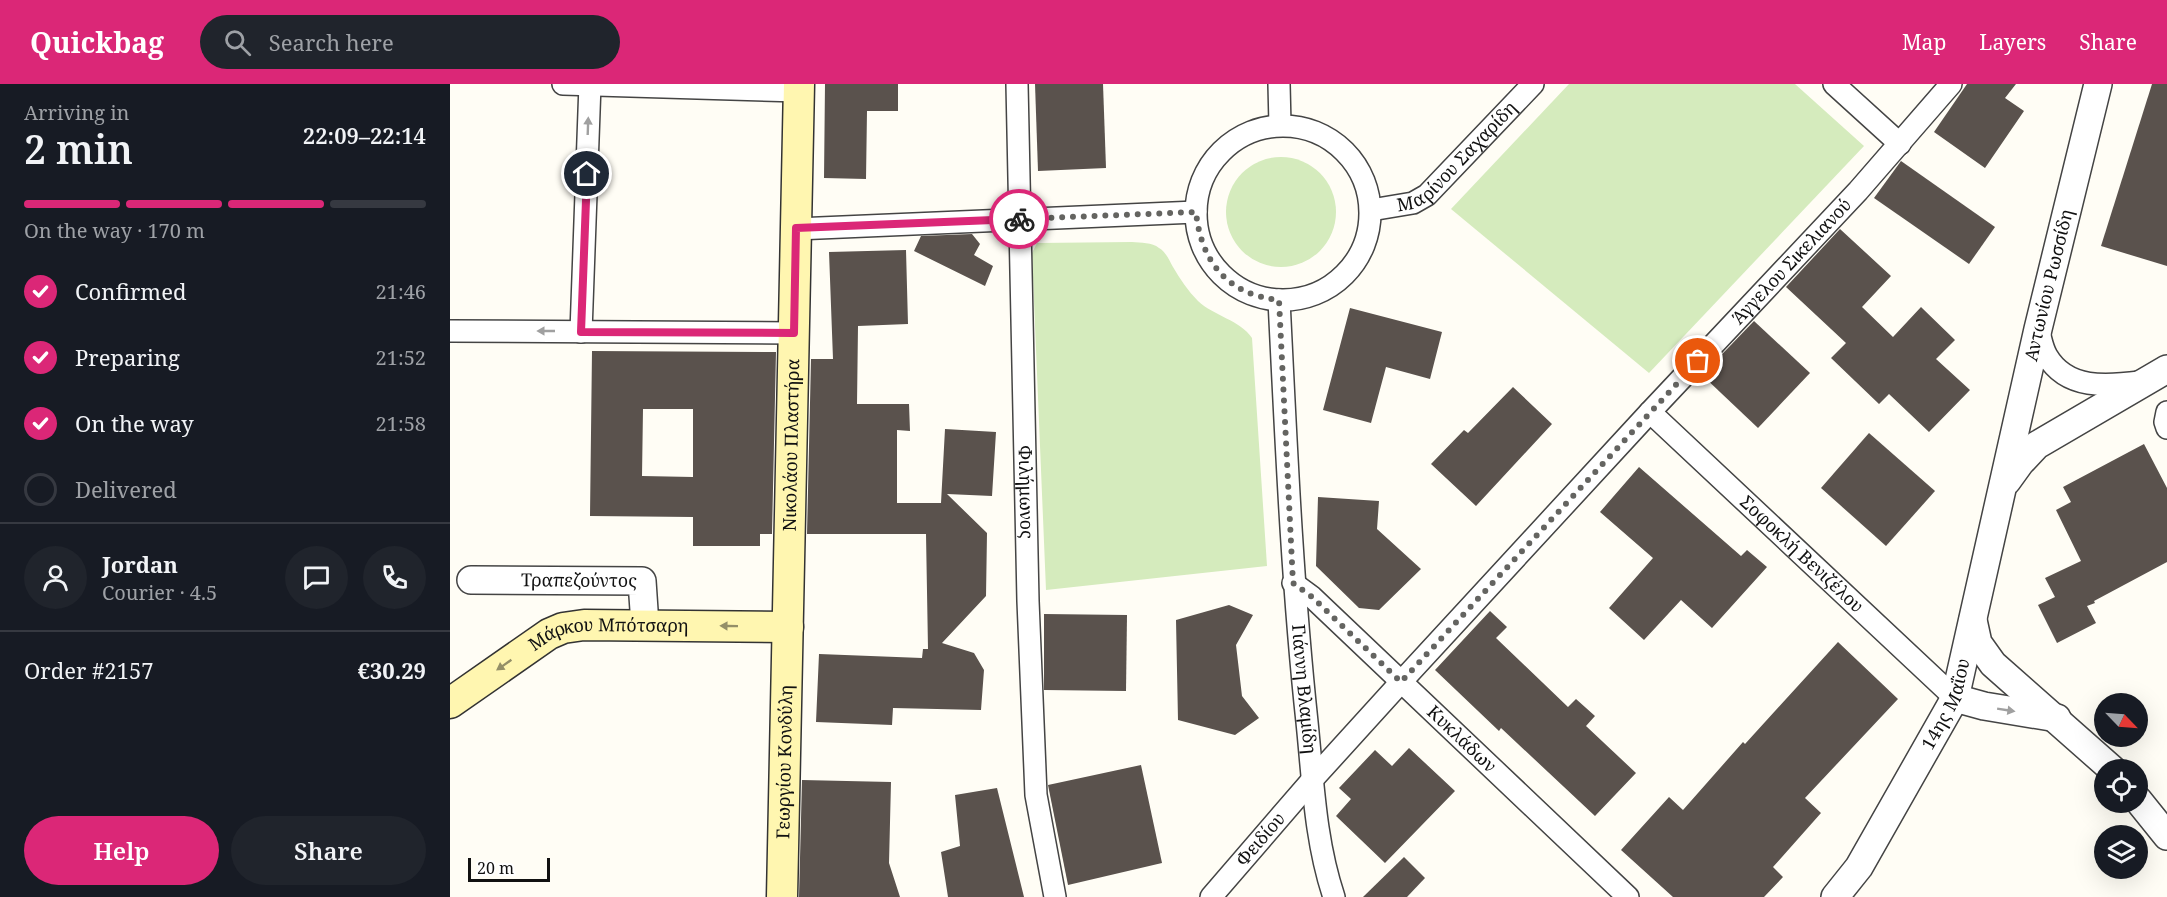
<!DOCTYPE html>
<html lang="en">
<head>
<meta charset="utf-8">
<style>
  :root { --surface:#171b24; --page:#20242c; --text:#f1f3f6; --muted:#9ea1a6; --line:#363941; --accent:#db2777 }
  body { margin:0; font-family:"Noto Serif",serif; background:var(--page); color:var(--text); height:100vh; display:flex; flex-direction:column; font-size:22px; white-space:nowrap }
  * { box-sizing:border-box; margin:0 }
  p { font-size:20px; color:var(--muted) }
  .icon { flex:none; width:33px; height:33px; fill:none; stroke:currentColor; stroke-width:2; stroke-linecap:round; stroke-linejoin:round }
  .map { position:relative; flex:1; overflow:hidden }
  .details { display:flex; flex-direction:column; background:var(--surface); width:450px }
  .details>* { flex:none }
  .needle { width:39px; rotate:115deg }
  .controls { position:absolute; left:1644px; top:609px; display:grid; gap:12px }
  .controls a { display:grid; place-items:center; width:54px; height:54px; border-radius:50%; background:var(--surface); box-shadow:0 6px 24px #0002; font-size:30px }
  .scale { position:absolute; left:18px; bottom:15px; width:82px; box-sizing:border-box; padding-left:6px; border:3px solid #111; border-top:0; font-size:16px; line-height:21px; white-space:nowrap; color:#111; -webkit-text-stroke:4px #fff; paint-order:stroke }
  .pin { position:absolute; display:grid; place-items:center; width:51px; height:51px; color:#fff; margin:-26px; border:3px solid #fff; border-radius:50%; box-shadow:0 2px 6px #0007 }
  .courier { position:absolute; display:grid; place-items:center; width:60px; height:60px; margin:-30px; border:4px solid #db2777; border-radius:50%; background:#fff; color:#222; box-shadow:0 2px 8px #0007 }
  .head em { font-style:normal; font-weight:600 }
  .head div { display:flex; flex-direction:column-reverse }
  .head { display:flex; align-items:center; justify-content:space-between; height:102px; padding:0 24px }
  h1 { font-size:39px; font-weight:600; line-height:45px }
  .bar { display:grid; grid-template-columns:repeat(4,1fr); gap:9px 6px; align-content:center; height:72px; padding:0 24px }
  .bar i { height:8px; border-radius:4px; background:var(--line) }
  .bar .selected { background:var(--accent) }
  .bar p { grid-column:span 4 }
  .line { display:flex; align-items:center; gap:15px; padding:0 24px; border-top:2px solid var(--line) }
  .line div { flex:1 }
  .round { display:grid; place-items:center; flex:none; width:63px; height:63px; border-radius:32px; background:var(--page) }
  ol { padding:0 24px; list-style:none }
  li { display:flex; align-items:center; gap:18px; height:66px }
  li p { margin-inline-start:auto }
  li .icon { padding:6px; border-radius:50%; background:var(--accent); color:#fff; stroke-width:4 }
  li:last-child { color:var(--muted) }
  li i { width:33px; height:33px; border:3px solid var(--line); border-radius:50% }
  .cta { display:flex; gap:12px; margin-top:auto; padding:12px 24px }
  .cta a { flex:1; height:69px; border-radius:36px; background:var(--accent); color:#fff; font-size:24px; font-weight:600; line-height:69px; text-align:center }
  .cta a+a { background:var(--page); color:var(--text) }
  header { display:flex; align-items:center; gap:36px; box-sizing:border-box; height:84px; padding:0 30px; background:var(--accent); color:#fff }
  header strong { font-size:28px }
  nav { display:flex; gap:33px; margin-inline-start:auto; font-size:21px }
  .search { width:420px; height:54px; background:var(--page); display:flex; align-items:center; gap:15px; box-sizing:border-box; padding:0 21px; border-radius:33px; color:var(--muted); font-size:22px }
  main { display:flex; flex:1; min-height:0 }
  .map>svg:first-child { display:block }
  .green { fill:#d5ebbd }
  .building { fill:#5a524d; fill-rule:evenodd }
  .lines { fill:none; stroke-linecap:round; stroke-linejoin:round }
  .minor-casing { stroke:#444; stroke-width:24 }
  .tertiary-casing { stroke:#444; stroke-width:30 }
  .secondary-casing { stroke:#333; stroke-width:33 }
  .minor { stroke:#fff; stroke-width:21 }
  .tertiary { stroke:#fff; stroke-width:27 }
  .secondary { stroke:#fff6b0; stroke-width:30 }
  .oneway { fill:#a0a0a0 }
  .oneway2 { fill:#948f68 }
  .done { stroke:#646461; stroke-width:6; stroke-dasharray:0 10.8 }
  .route { stroke:#db2777; stroke-width:8 }
  .labels { text-anchor:middle; stroke-width:6; stroke-linejoin:round; paint-order:stroke }
  .street-label { font-size:18px; fill:#111; stroke:#fff }
</style>
</head>
<body>
<header>
<strong>Quickbag</strong>
<div class="search"><svg class="icon" aria-label="search" viewBox="0 0 24 24"><circle cx="10" cy="10" r="6"/><path d="M15 15l6 6"/></svg>Search here</div>
<nav><a>Map</a><a>Layers</a><a>Share</a></nav>
</header>
<main>
<section class="details">
<div class="head"><div><h1>2 min</h1><p>Arriving in</p></div><em>22:09–22:14</em></div>
<div class="bar"><i class="selected"></i><i class="selected"></i><i class="selected"></i><i></i><p>On the way · 170 m</p></div>
<ol>
<li><svg class="icon" aria-label="check" viewBox="0 0 24 24"><path d="M5 12l5 5 9-10"/></svg>Confirmed<p>21:46</p></li>
<li><svg class="icon" aria-label="check" viewBox="0 0 24 24"><path d="M5 12l5 5 9-10"/></svg>Preparing<p>21:52</p></li>
<li><svg class="icon" aria-label="check" viewBox="0 0 24 24"><path d="M5 12l5 5 9-10"/></svg>On the way<p>21:58</p></li>
<li><i></i>Delivered</li>
</ol>
<div class="line" style="height:108px"><a class="round"><svg class="icon" aria-label="person" viewBox="0 0 24 24"><circle cx="12" cy="8" r="4"/><path d="M4 21q1-7 8-7t8 7"/></svg></a><div><b>Jordan</b><p>Courier · 4.5</p></div><a class="round"><svg class="icon" aria-label="chat" viewBox="0 0 24 24"><path d="M4 5h16v11H9l-5 4z"/></svg></a><a class="round"><svg class="icon" aria-label="phone" viewBox="0 0 24 24"><path d="M5 4h4l2 5-3 2q2 4 5 5l2-3 5 2v4C11 20 4 13 5 4z"/></svg></a></div>
<div class="line" style="height:78px"><div>Order #2157</div><b>€30.29</b></div>
<div class="cta"><a>Help</a><a>Share</a></div>
</section>
<div class="map">
<svg width="1717" height="813" viewBox="0 0 1717 813">
  <rect width="100%" height="100%" fill="#fffdf5"/>
  <g class="green">
    <polygon points="1119,0 1345,0 1414,62 1199,289 1001,125"/>
    <circle cx="831" cy="128" r="55"/>
    <path d="M 682,158 C 691,159 702,158 709,164 C 716,168 719,176 723,183 C 730,195 738,207 748,217 C 764,232 790,236 802,254 L 817,482 L 596,506 L 582,169 L 587,159 Z"/>
  </g>
  <g class="building">
    <polygon points="375,0 448,0 448,27 417,27 416,95 374,94"/>
    <polygon points="585,0 653,0 656,84 588,87"/>
    <polygon points="1517,0 1566,0 1555,14 1574,27 1535,84 1484,48"/>
    <polygon points="1702,0 1717,0 1717,182 1651,162"/>
    <polygon points="1451,77 1545,143 1519,180 1424,114"/>
    <polygon points="1390,145 1441,192 1412,223 1443,253 1471,223 1505,256 1486,275 1520,306 1479,348 1439,310 1429,320 1381,274 1396,259 1336,203"/>
    <polygon points="522,150 530,160 524,171 543,182 535,202 464,167 471,152"/>
    <polygon points="456,166 458,240 408,242 407,320 459,320 460,347 447,346 447,419 491,419 495,345 546,348 542,412 497,410 537,449 536,512 492,559 524,569 534,586 531,626 443,624 442,641 366,638 369,570 472,574 473,565 478,565 476,450 357,450 361,275 383,275 379,168"/>
    <polygon points="900,224 992,248 980,295 936,283 921,339 873,326"/>
    <polygon points="1304,237 1360,289 1308,344 1252,291"/>
    <path d="M 142,267 L 326,268 L 322,450 L 310,450 L 310,462 L 243,462 L 243,433 L 140,432 ZM 193,325 L 243,325 L 243,393 L 192,392 Z"/>
    <polygon points="1063,303 1102,340 1026,422 981,380 1014,346 1018,349"/>
    <polygon points="1419,349 1485,407 1436,462 1371,404"/>
    <polygon points="1694,360 1717,404 1717,478 1644,517 1645,519 1637,522 1646,539 1607,559 1588,521 1605,513 1595,494 1631,477 1606,426 1621,418 1613,403"/>
    <polygon points="1189,383 1291,472 1297,466 1317,483 1262,544 1231,516 1194,556 1159,524 1203,474 1150,428"/>
    <polygon points="868,413 929,417 927,445 971,485 929,526 909,524 866,482"/>
    <polygon points="779,521 803,531 786,561 792,612 809,634 785,651 728,636 726,536"/>
    <polygon points="1040,527 1057,543 1046,554 1118,623 1126,615 1145,632 1136,642 1186,689 1145,732 1051,644 1049,647 985,586"/>
    <polygon points="594,530 677,531 676,607 594,606"/>
    <polygon points="1388,558 1448,615 1355,714 1371,729 1323,783 1333,793 1314,813 1223,813 1171,766 1219,713 1233,726 1293,658 1295,660"/>
    <polygon points="959,664 1005,707 935,779 886,732 901,715 889,704 925,666 942,682"/>
    <polygon points="691,681 712,779 618,801 598,701"/>
    <polygon points="352,696 441,698 439,779 450,813 349,813"/>
    <polygon points="547,704 574,813 498,813 491,768 510,762 505,711"/>
    <polygon points="954,773 975,794 957,813 913,813"/>
  </g>
  <g class="lines">
    <defs>
      <g id="minor">
        <polyline points="113,0 349,7"/>
        <path id="s1" d="M 567,0 L 578,517 L 586,711 L 605,813"/>
        <polyline points="829,0 830,41"/>
        <polyline points="1384,0 1450,60"/>
        <circle cx="833" cy="129" r="87"/>
        <path id="s2" d="M 921,126 L 963,119 L 977,111 L 1083,0"/>
        <polyline points="346,145 746,128"/>
        <path id="s3" d="M 829,216 C 836,357 842,498 857,638 C 863,696 865,757 884,813"/>
        <path d="M 1588,245 C 1591,254 1592,264 1597,272 C 1617,306 1657,302 1690,298"/>
        <polyline points="0,247 344,249"/>
        <polyline points="131,248 140,0"/>
        <path id="s4" d="M 1200,328 L 1505,614"/>
        <polyline points="1717,328 1715,338 1717,344"/>
        <path id="s5" d="M 843,499 L 862,513 L 1178,813"/>
        <path id="s6" d="M 761,813 L 862,696 L 951,598 L 1200,328 L 1408,107 L 1501,0"/>
      </g>
      <g id="tertiary">
        <polyline points="1557,397 1570,379 1587,361 1717,285"/>
        <path id="s7" d="M 21,496 L 192,497 L 195,541"/>
        <polyline points="1523,536 1528,559 1543,580 1663,686"/>
        <polyline points="1505,614 1534,622 1607,634"/>
        <polyline points="1688,716 1717,752"/>
        <path id="s8" d="M 1385,813 L 1409,783 L 1505,614 L 1588,245 L 1648,0"/>
      </g>
      <g id="secondary">
        <path id="s9" d="M 0,619 L 99,550 L 113,544 L 134,541 L 338,543"/>
        <path id="s10" d="M 332,813 L 349,0"/>
      </g>
    </defs>
    <use href="#minor" class="minor-casing"/>
    <use href="#tertiary" class="tertiary-casing"/>
    <use href="#secondary" class="secondary-casing"/>
    <use href="#minor" class="minor"/>
    <use href="#tertiary" class="tertiary"/>
    <use href="#secondary" class="secondary"/>
  </g>
  <defs><path id="oneway-solid" d="M-6-.8H1V-3.2L6.5 0L1 3.2V.8H-6Z" transform="scale(1.5)"/></defs>
  <g class="oneway">
    <use href="#oneway-solid" transform="translate(138 42) rotate(-88)"/>
    <use href="#oneway-solid" transform="translate(96 247) rotate(-180)"/>
    <use href="#oneway-solid" transform="translate(1556 626) rotate(9)"/>
  </g>
  <g class="oneway2">
    <use href="#oneway-solid" transform="translate(279 542) rotate(-179)"/>
    <use href="#oneway-solid" transform="translate(54 581) rotate(145)"/>
  </g>
  <g class="lines">
    <path class="done" d="M 569,135 L 746,128 C 751,178 778,211 829,216 L 843,499 L 862,513 L 951,598 L 1248,277"/>
    <polyline class="route" points="137,90 131,248 344,249 346,144 569,135"/>
  </g>
  <g class="labels">
    <g class="street-label">
      <text dy="6" stroke="none"><textPath href="#s2" startOffset="105">Μαρίνου Σαχαρίδη</textPath></text>
      <text dy="6" stroke="none"><textPath href="#s6" startOffset="861">Άγγελου Σικελιανού</textPath></text>
      <text dy="6" stroke="none"><textPath href="#s8" startOffset="656">Αντωνίου Ρωσσίδη</textPath></text>
      <text dy="6" stroke="none"><textPath href="#s10" startOffset="452">Νικολάου Πλαστήρα</textPath></text>
      <text dy="6" stroke="none"><textPath href="#s1" startOffset="408">Φιλήμωνος</textPath></text>
      <text dy="6" stroke="none"><textPath href="#s4" startOffset="208">Σοφοκλή Βενιζέλου</textPath></text>
      <text dy="6" stroke="none"><textPath href="#s7" startOffset="108">Τραπεζούντος</textPath></text>
      <text dy="6" stroke="none"><textPath href="#s9" startOffset="180">Μάρκου Μπότσαρη</textPath></text>
      <text dy="6" stroke="none"><textPath href="#s3" startOffset="390">Γιάννη Βλαμίδη</textPath></text>
      <text dy="6" stroke="none"><textPath href="#s8" startOffset="224">14ης Μαΐου</textPath></text>
      <text dy="6" stroke="none"><textPath href="#s5" startOffset="230">Κυκλάδων</textPath></text>
      <text dy="6" stroke="none"><textPath href="#s10" startOffset="135">Γεωργίου Κονδύλη</textPath></text>
      <text dy="6" stroke="none"><textPath href="#s6" startOffset="76">Φειδίου</textPath></text>
    </g>
  </g>
</svg>
<div class="controls">
<a><svg class="needle" viewBox="-14 -14 28 28"><path d="M0-13l5 13h-10z" fill="#e53935"/><path d="M0 13l5-13h-10z" fill="#9ea1a6"/></svg></a>
<a><svg class="icon" aria-label="locate" viewBox="0 0 24 24"><circle cx="12" cy="12" r="6"/><path d="M12 2v4M12 18v4M2 12h4M18 12h4"/></svg></a>
<a><svg class="icon" aria-label="layers" viewBox="0 0 24 24"><path d="M12 4l9 5-9 5-9-5zM3 14l9 5 9-5"/></svg></a>
</div>
<div class="scale">20 m</div>
<div class="pin" style="left:1248px;top:277px;background:#ea580c"><svg class="icon" aria-label="bag" viewBox="0 0 24 24"><path d="M5 8h14l-1 12H6zM9 8a3 3 0 0 1 6 0"/></svg></div>
<div class="pin" style="left:137px;top:90px;background:#1f2937"><svg class="icon" aria-label="home" viewBox="0 0 24 24"><path d="M3 11l9-7 9 7M6 9v11h12V9"/></svg></div>
<div class="courier" style="left:569px;top:135px"><svg class="icon" aria-label="bike" viewBox="0 0 24 24"><circle cx="6" cy="16" r="4"/><circle cx="18" cy="16" r="4"/><path d="M6 16l4-8h5l3 8M10 8l3 8H6M13 5h3"/></svg></div>
</div>
</main>
</body>
</html>
